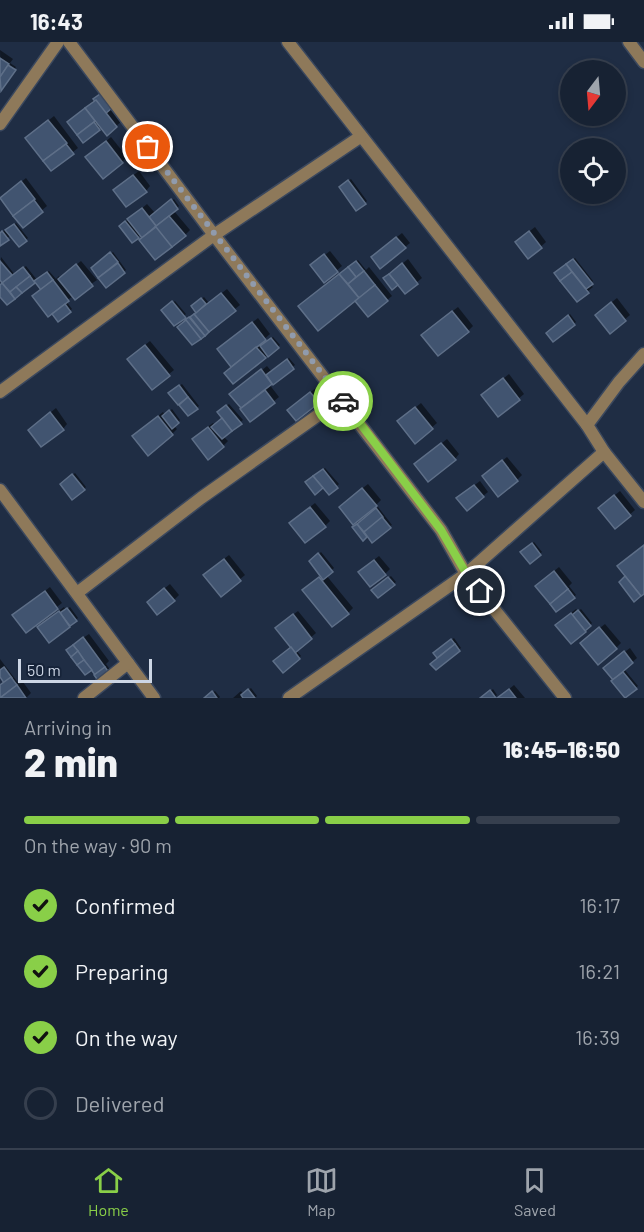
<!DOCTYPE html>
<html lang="en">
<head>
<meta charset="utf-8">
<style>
  :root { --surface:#172233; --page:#242f3f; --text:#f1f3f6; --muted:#9ea4ac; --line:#363f4e; --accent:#89cf48 }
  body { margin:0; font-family:Barlow,sans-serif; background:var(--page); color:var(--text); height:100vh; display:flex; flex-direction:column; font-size:22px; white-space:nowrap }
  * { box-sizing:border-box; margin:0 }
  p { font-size:20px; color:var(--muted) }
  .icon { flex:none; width:33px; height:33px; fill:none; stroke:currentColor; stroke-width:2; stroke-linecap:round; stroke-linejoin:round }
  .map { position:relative; height:656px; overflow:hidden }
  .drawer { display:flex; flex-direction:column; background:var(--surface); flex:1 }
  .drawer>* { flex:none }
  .needle { width:39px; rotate:196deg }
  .buttons { position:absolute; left:560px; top:18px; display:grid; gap:12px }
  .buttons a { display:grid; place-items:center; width:66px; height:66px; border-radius:50%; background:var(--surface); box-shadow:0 3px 9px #0003,0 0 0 2px var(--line); font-size:30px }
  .scale { position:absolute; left:18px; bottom:15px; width:134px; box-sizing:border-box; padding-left:6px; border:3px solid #cdd6e5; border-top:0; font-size:16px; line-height:21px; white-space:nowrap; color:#cdd6e5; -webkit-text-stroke:4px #162339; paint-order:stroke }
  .pin { position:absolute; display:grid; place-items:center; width:51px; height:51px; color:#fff; margin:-26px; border:3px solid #fff; border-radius:50%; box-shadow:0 2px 6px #0007 }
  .courier { position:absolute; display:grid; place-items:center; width:60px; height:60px; margin:-30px; border:4px solid #89cf48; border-radius:50%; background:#fff; color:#222; box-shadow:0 2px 8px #0007 }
  .summary em { font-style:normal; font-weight:800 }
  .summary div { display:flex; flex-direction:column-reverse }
  .summary { display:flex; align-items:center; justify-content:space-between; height:102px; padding:0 24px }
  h1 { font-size:39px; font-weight:800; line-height:45px }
  .bar { display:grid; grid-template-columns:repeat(4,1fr); gap:9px 6px; align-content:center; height:72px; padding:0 24px }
  .bar i { height:8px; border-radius:4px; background:var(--line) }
  .bar .active { background:var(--accent) }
  .bar p { grid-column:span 4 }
  ol { padding:0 24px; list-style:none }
  li { display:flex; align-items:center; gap:18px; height:66px }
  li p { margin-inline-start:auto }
  li .icon { padding:6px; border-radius:50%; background:var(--accent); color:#111; stroke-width:4 }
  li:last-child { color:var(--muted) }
  li i { width:33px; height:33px; border:3px solid var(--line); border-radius:50% }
  .status { display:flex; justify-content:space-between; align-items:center; height:42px; padding:0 30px; background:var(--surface); direction:ltr }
  .status svg { height:16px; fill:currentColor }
  .tabs { display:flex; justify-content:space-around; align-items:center; height:84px; border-top:2px solid var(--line); background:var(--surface); font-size:16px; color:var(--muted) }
  .tabs a { display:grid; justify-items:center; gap:3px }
  .tabs .active { color:var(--accent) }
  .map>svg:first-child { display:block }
  .shadow { fill:#0007 }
  .building { fill:#415470; stroke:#5e6f88; stroke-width:1.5 }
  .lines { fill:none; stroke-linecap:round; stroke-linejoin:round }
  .minor-casing { stroke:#3b485e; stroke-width:15 }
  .minor { stroke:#8e795a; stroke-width:12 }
  .done { stroke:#909bad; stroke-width:6; stroke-dasharray:0 10.8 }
  .route { stroke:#89cf48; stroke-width:8 }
</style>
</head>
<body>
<div class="status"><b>16:43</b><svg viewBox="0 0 49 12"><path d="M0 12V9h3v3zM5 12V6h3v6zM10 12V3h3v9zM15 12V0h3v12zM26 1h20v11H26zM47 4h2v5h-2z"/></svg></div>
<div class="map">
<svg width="644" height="656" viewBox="0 0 644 656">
  <rect width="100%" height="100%" fill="#1f2d44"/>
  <g class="shadow">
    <polygon points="0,8 13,17 10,21 16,25 1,47"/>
    <polygon points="102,51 112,64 110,66 121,80 116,84 102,84 83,99 69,80"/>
    <polygon points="54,74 78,106 51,127 27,96"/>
    <polygon points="111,95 127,115 122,120 92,111"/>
    <polygon points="139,129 150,144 146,149 120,143"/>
    <polygon points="26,136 47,164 23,184 2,156"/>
    <polygon points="351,137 367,159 365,161 342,143"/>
    <polygon points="174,157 179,164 174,169 190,188 185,193 144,196 141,192 138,195 121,184 147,162 155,171"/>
    <polygon points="16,181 28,196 19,203 11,193 0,202 0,192 5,188 6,190"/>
    <polygon points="535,185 546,200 529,215 522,195"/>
    <polygon points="402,191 410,201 405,205 378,210"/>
    <polygon points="330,209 342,224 324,239 317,219"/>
    <polygon points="113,210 126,228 106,244 93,226"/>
    <polygon points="1,215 15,233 26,224 37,238 49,229 56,237 59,234 60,236 81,219 97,238 66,259 72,267 58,278 52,270 42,247 36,239 7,261 0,252 0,244 4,241 0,235"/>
    <polygon points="575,216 593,239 590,242 593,245 577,258 556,231"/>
    <polygon points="408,217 422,236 405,250 396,227"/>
    <polygon points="358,218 366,228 369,225 392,254 387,258 361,253 318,287 308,257"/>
    <polygon points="227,247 240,263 192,301 181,283 198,270 193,264 204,255 209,261"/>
    <polygon points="617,256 630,273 610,290 602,268"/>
    <polygon points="175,259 186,272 175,282 163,268"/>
    <polygon points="458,265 473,284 468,289 428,288"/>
    <polygon points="570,272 576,280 554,298 548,291"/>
    <polygon points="258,276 270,292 261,300 263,303 273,295 280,303 265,315 233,324 219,307"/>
    <polygon points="150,299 174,328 152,346 134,312"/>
    <polygon points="289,316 295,323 269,342 279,355 251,378 231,353 267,324 272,330"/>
    <polygon points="509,332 524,352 499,373 488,349"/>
    <polygon points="182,342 199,364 188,372 170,351"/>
    <polygon points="316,346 323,355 318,360 293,363"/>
    <polygon points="421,361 437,381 415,400 404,375"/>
    <polygon points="229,362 243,378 223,394 228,399 223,404 198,392 213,381 215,383 224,376 219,370"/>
    <polygon points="56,366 67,382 63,387 35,383"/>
    <polygon points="172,367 180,378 174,384 177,387 172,392 139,390 163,370 165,373"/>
    <polygon points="447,397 459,412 455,417 421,418"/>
    <polygon points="507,415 522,433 517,438 489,430"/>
    <polygon points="325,426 339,442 329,451 324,444 315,451 309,438"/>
    <polygon points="75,431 86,445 84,447 62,442"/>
    <polygon points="480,439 488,450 483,454 463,452"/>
    <polygon points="368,442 381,458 376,463 345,460"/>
    <polygon points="620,449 635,468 615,485 605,461"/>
    <polygon points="315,461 330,479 325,484 296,476"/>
    <polygon points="378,465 392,483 363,497 354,485"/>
    <polygon points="534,500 542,510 530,520 524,508"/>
    <polygon points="321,510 334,526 326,533 353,566 348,571 309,543 322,533 311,519"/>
    <polygon points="229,513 245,533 221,553 210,528"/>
    <polygon points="379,514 390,527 385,532 365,525"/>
    <polygon points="559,525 572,541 569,544 576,553 557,568 542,539"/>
    <polygon points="391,534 396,540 378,554 375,546"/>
    <polygon points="170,542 179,553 174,558 154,555"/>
    <polygon points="50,545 62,561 26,589 14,573"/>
    <polygon points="64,565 66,568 70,565 78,576 49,599 44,580"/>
    <polygon points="576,567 578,569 581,567 592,581 585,589 562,578"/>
    <polygon points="298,569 316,591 296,608 301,614 283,629 292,605 282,581"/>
    <polygon points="605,582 621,601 616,606 587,596"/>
    <polygon points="89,592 109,619 106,622 111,629 109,631 92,626 80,598"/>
    <polygon points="454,596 461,606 436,626 439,616 435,611"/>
    <polygon points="630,606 637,616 624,627 638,644 625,654 610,621"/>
    <polygon points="0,617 19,642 23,640 31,651 26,656 2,656 0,644 6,640 0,633"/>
    <polygon points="514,643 525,656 498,656"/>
    <polygon points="251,646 257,654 255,656 233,656 241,649 243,652"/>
    <polygon points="493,647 497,653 493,656 482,656"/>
    <polygon points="215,649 220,655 219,656 205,656"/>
  </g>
  <g class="building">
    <polygon points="0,16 9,22 0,35"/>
    <polygon points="8,23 16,28 1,49 0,35"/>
    <polygon points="100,52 111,67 105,72 93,57"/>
    <polygon points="96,58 117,85 107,94 85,66"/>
    <polygon points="85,66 95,79 77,93 67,80"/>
    <polygon points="48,78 67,101 43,119 25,96"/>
    <polygon points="94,80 100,88 83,101 77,93"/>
    <polygon points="106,99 123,121 103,137 85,115"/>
    <polygon points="66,102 74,112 51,129 43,119"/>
    <polygon points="133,133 147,150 126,165 113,148"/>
    <polygon points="348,138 366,162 356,169 339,145"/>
    <polygon points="21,139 35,157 13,174 0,156"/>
    <polygon points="171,157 178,167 156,184 149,175"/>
    <polygon points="34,158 43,170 23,186 13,174"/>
    <polygon points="142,166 156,184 142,196 127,177"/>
    <polygon points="169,174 186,194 172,205 155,185"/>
    <polygon points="125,179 139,196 132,201 119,184"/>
    <polygon points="14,182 27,199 19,205 5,188"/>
    <polygon points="156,185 172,205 155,218 139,198"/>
    <polygon points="2,189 9,198 0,204 0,191"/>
    <polygon points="529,189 542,206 528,217 515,200"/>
    <polygon points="396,195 406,206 380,227 371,215"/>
    <polygon points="110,210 118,220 98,236 91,226"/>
    <polygon points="324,212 338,230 324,241 310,223"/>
    <polygon points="573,217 593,242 586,247 566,222"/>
    <polygon points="0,219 12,233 2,241 0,238"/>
    <polygon points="356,219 364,229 356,235 348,225"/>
    <polygon points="118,221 125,231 106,246 98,236"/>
    <polygon points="402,221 418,242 405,252 389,232"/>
    <polygon points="76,222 93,244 75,258 58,237"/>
    <polygon points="566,222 572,230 560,239 554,231"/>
    <polygon points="23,225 30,234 10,250 2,241"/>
    <polygon points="348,225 356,235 348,242 339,232"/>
    <polygon points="364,229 375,243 359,256 348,242"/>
    <polygon points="47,230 53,238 41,248 34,239"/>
    <polygon points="572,230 589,251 577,260 560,239"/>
    <polygon points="339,232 359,256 318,289 298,264"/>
    <polygon points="389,232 398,243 392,248 383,236"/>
    <polygon points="30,234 35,241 22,251 16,245"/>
    <polygon points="53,238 69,259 48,275 32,254"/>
    <polygon points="2,241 15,257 7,263 0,255 0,243"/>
    <polygon points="375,243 388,259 368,275 355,259"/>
    <polygon points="16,245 22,251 15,257 10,250"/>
    <polygon points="221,251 236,269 209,290 194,272"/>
    <polygon points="201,256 206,262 196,271 191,264"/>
    <polygon points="172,259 186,276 174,284 161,268"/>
    <polygon points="611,260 626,279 610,292 595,273"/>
    <polygon points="65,262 71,270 58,280 52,272"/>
    <polygon points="452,269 469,290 438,314 421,293"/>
    <polygon points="194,272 209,290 205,294 190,275"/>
    <polygon points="568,273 575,283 553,300 546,291"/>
    <polygon points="189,275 205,294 201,297 185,278"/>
    <polygon points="186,278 201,297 192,303 177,285"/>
    <polygon points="252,280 266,298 231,325 217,307"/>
    <polygon points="271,296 279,306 268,315 260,304"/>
    <polygon points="145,303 170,334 152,348 127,317"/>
    <polygon points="256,305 266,316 233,342 224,331"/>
    <polygon points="287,317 294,327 273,343 266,333"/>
    <polygon points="261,327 272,342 241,366 229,352"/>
    <polygon points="503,336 520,358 498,375 481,353"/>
    <polygon points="179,343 188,355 178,363 168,351"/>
    <polygon points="265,348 275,361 250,380 240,367"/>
    <polygon points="310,350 319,361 296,379 287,368"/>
    <polygon points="188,355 198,367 188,374 179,363"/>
    <polygon points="226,363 242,382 232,389 217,370"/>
    <polygon points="415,365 433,387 415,402 397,379"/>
    <polygon points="169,368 179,381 172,387 162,374"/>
    <polygon points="50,370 64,388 41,405 28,388"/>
    <polygon points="158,374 173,393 148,414 132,394"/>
    <polygon points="222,376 232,389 222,397 211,385"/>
    <polygon points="208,385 224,405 208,418 192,397"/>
    <polygon points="441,401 456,418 428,440 414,422"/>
    <polygon points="502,418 518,439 498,455 482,434"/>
    <polygon points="323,427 338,446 329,453 313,434"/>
    <polygon points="72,432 85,448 72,458 60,442"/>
    <polygon points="313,434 323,446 315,453 305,440"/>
    <polygon points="474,443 484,455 467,469 456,456"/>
    <polygon points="362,446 377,464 353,483 339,465"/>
    <polygon points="614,453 631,474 615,487 598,466"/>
    <polygon points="310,465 326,485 305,501 289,481"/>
    <polygon points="376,466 383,475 364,490 357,482"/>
    <polygon points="382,475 391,486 372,501 364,490"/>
    <polygon points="357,482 367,495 363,499 352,485"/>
    <polygon points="532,501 541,513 530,522 520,510"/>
    <polygon points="644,503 644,552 641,554 617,524"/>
    <polygon points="318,511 333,530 323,538 309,519"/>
    <polygon points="224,517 241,539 221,555 203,533"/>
    <polygon points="374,518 386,533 370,545 358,530"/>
    <polygon points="554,529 568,547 550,562 535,544"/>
    <polygon points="625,534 641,554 634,560 619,540"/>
    <polygon points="319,535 349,572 332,585 302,548"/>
    <polygon points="388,535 395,543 378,556 371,548"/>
    <polygon points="164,546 175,559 157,573 147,560"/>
    <polygon points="568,547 575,556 556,570 550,562"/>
    <polygon points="45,549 58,567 26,591 12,573"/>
    <polygon points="67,566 77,579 70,584 60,571"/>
    <polygon points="578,568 591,584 585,589 572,573"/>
    <polygon points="59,569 70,585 49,601 37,585"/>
    <polygon points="571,571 586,590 571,602 555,583"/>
    <polygon points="293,572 312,597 295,611 275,586"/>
    <polygon points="599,585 617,607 598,623 580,601"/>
    <polygon points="83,595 105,625 95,633 73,603"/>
    <polygon points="451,597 455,602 437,616 433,611"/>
    <polygon points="455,602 460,609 436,628 430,622"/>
    <polygon points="73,603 78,609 71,615 66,608"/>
    <polygon points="291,605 300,617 283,631 273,619"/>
    <polygon points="78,609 84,618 77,623 71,615"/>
    <polygon points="624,609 633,621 613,638 603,626"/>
    <polygon points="84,618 92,628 85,633 77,623"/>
    <polygon points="4,625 12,636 4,641 0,635 0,628"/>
    <polygon points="105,625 110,632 99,640 94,633"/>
    <polygon points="623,630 637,647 625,656 611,639"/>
    <polygon points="11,635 17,643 0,656 0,643"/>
    <polygon points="17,643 26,656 0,656"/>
    <polygon points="248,647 255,656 243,656 241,653"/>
    <polygon points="509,647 516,656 497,656"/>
    <polygon points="490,648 496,656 480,656"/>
    <polygon points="212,649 217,656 204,656"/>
  </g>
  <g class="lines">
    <defs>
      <g id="minor">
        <polyline points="69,0 214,193 441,488 466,532 565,656"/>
        <polyline points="288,0 587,383"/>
        <polyline points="629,0 644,20"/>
        <polyline points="0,82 58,0"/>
        <polyline points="0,350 214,193 360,95"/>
        <polyline points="604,410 587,383 619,340 644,312"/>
        <polyline points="0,448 154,656"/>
        <polyline points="77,551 201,456 341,357"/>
        <polyline points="84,656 128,621"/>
        <polyline points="289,656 466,532 604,410 644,460"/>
      </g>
    </defs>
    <use href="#minor" class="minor-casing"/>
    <use href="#minor" class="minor"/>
  </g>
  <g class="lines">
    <polyline class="done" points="148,105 343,359"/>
    <polyline class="route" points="343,359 441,488 466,531 480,549"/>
  </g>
</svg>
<div class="buttons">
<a><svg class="needle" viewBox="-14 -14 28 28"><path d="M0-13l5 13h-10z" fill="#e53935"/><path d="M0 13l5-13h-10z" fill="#9ea4ac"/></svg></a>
<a><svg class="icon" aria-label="locate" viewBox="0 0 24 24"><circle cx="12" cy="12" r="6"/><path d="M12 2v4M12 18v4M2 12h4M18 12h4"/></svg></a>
</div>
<div class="scale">50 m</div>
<div class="pin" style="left:148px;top:105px;background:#ea580c"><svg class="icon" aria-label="bag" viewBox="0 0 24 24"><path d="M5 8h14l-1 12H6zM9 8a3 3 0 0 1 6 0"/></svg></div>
<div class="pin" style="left:480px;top:549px;background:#1f2937"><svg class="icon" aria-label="home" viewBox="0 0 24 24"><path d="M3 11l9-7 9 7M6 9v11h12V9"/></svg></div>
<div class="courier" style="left:343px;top:359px"><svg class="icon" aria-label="car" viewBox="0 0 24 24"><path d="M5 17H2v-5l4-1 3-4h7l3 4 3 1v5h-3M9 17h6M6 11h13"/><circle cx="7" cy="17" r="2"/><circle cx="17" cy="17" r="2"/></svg></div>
</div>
<section class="drawer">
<div class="summary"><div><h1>2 min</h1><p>Arriving in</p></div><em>16:45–16:50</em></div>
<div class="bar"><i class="active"></i><i class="active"></i><i class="active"></i><i></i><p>On the way · 90 m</p></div>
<ol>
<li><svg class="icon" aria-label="check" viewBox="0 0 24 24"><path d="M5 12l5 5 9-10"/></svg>Confirmed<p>16:17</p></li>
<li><svg class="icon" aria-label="check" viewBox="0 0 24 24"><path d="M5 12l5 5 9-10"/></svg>Preparing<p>16:21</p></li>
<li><svg class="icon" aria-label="check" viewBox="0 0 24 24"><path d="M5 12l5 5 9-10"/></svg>On the way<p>16:39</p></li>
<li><i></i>Delivered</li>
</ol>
</section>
<nav class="tabs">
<a class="active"><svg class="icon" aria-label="home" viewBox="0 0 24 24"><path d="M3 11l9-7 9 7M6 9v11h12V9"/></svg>Home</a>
<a><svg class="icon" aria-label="map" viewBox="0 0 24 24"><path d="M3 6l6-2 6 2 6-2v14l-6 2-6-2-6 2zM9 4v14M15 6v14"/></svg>Map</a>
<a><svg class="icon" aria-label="saved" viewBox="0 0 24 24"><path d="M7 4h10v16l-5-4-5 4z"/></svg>Saved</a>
</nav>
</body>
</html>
